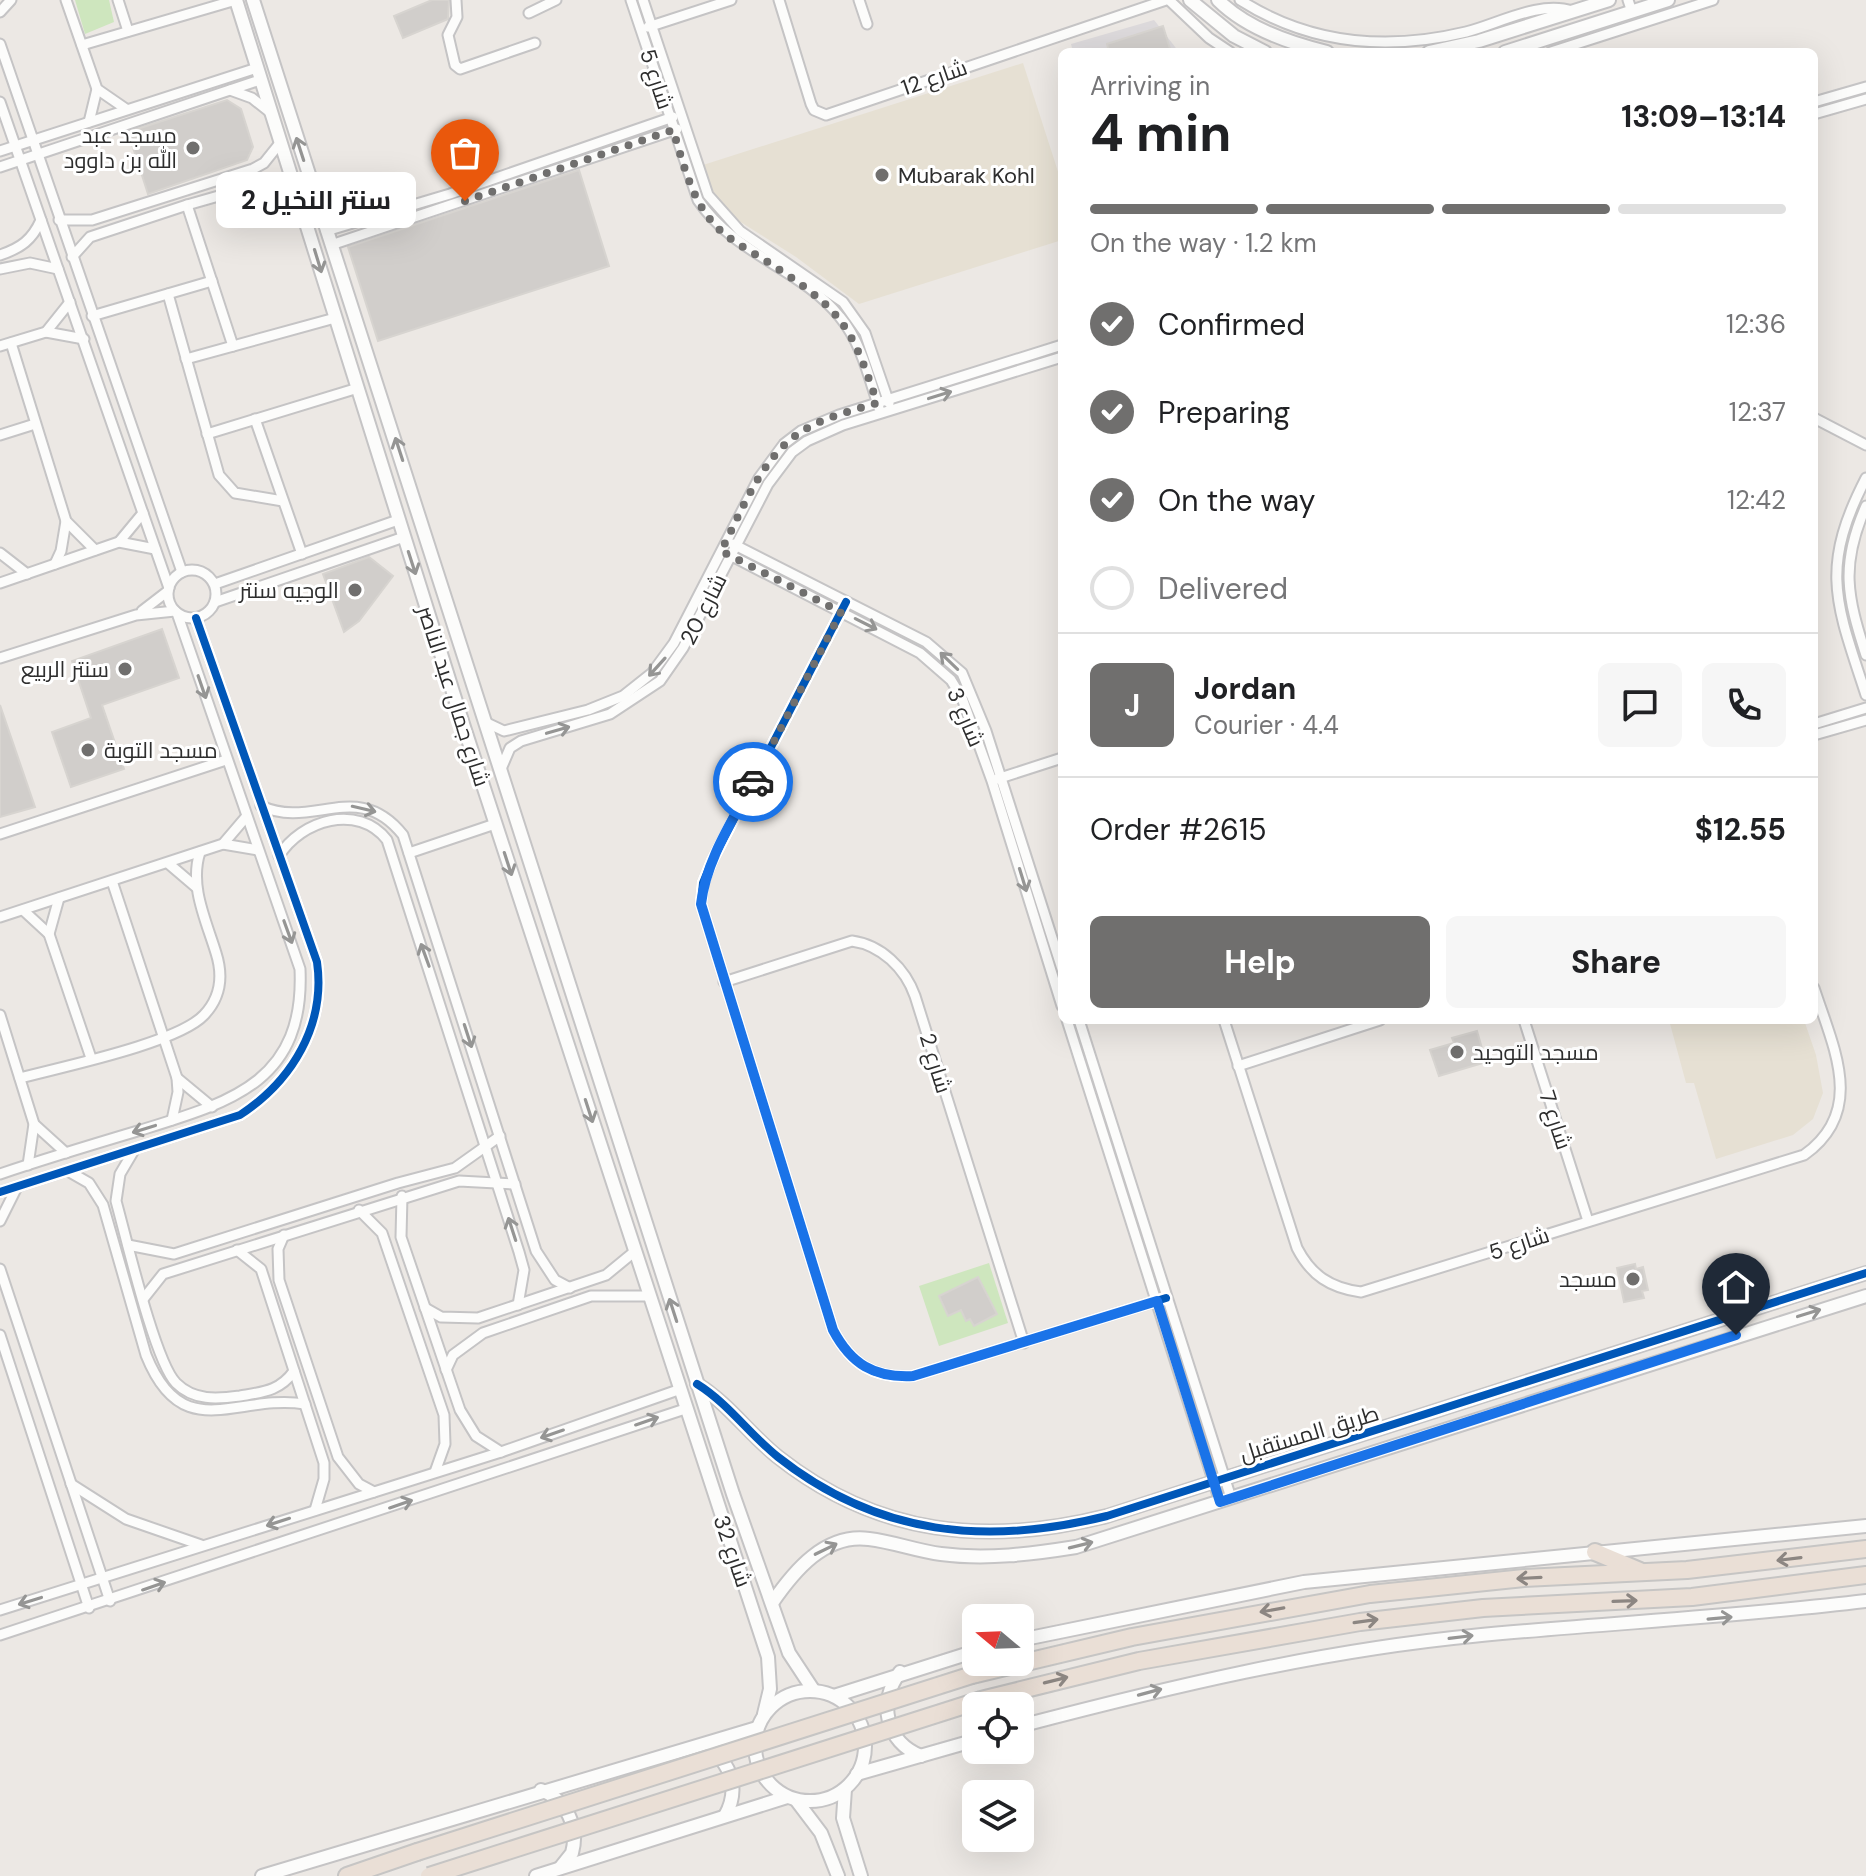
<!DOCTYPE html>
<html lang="en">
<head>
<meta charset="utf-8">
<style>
  :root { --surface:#fff; --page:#f6f6f6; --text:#202124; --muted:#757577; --line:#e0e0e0; --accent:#706f6e }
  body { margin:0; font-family:"DM Sans",Cairo,sans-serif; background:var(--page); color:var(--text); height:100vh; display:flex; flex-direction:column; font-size:30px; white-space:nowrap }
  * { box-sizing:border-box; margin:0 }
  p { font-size:26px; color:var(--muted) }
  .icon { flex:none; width:44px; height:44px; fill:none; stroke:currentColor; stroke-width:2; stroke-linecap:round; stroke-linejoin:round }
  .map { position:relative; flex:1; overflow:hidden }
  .side { position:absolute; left:1058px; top:48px; width:760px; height:976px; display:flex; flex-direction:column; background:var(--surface); border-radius:12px; box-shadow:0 8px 32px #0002 }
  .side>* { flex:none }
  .needle { width:52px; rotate:289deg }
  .buttons { position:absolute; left:962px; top:1604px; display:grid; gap:16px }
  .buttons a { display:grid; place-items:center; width:72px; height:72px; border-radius:12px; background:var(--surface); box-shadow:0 8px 32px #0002; font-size:40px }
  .pin { position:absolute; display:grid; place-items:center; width:68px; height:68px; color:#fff; margin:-82px -34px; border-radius:50% 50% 50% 0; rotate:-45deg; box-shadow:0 0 8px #0007 }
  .pin .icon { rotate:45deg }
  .courier { position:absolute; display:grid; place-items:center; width:80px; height:80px; margin:-40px; border:6px solid #1a73e8; border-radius:50%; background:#fff; color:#222; box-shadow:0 2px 10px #0007 }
  .bubble { position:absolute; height:56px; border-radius:12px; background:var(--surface); box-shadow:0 8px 32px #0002; font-size:26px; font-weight:700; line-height:56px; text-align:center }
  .headline em { font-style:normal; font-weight:700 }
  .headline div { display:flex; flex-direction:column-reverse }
  .headline { display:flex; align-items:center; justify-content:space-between; height:136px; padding:0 32px }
  h1 { font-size:52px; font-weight:700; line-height:60px }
  .bar { display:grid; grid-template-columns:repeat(4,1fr); gap:12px 8px; align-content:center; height:96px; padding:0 32px }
  .bar i { height:10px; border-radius:6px; background:var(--line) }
  .bar .on { background:var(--accent) }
  .bar p { grid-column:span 4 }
  .line { display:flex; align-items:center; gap:20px; padding:0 32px; border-top:2px solid var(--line) }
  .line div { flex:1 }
  .round { display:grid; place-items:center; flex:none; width:84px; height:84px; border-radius:12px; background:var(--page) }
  ol { padding:0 32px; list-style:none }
  li { display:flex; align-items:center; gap:24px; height:88px }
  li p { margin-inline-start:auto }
  li .icon { padding:8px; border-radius:50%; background:var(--accent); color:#fff; stroke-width:4 }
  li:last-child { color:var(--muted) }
  li i { width:44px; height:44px; border:4px solid var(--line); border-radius:50% }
  .cta { display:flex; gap:16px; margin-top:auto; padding:16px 32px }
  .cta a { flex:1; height:92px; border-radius:12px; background:var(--accent); color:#fff; font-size:32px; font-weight:700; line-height:92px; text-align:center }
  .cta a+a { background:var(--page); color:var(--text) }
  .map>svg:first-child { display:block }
  .industrial { fill:#dcd9db }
  .education { fill:#e6e0d3 }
  .green { fill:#cee6be }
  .building { fill:#d1cecb; stroke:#d7d4d0; stroke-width:2 }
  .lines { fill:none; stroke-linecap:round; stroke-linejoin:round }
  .street-casing { stroke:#c5c4c5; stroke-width:13 }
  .secondary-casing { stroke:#c5c4c5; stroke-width:16 }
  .highway-casing { stroke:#c6c5c4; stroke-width:20 }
  .street { stroke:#fcfcfb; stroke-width:9 }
  .secondary { stroke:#fcfcfb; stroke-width:12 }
  .highway { stroke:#eadfd6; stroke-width:16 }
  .highway-bridge-casing { stroke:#c6c5c4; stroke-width:20; stroke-linecap:butt }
  .highway-bridge { stroke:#eadfd6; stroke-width:16 }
  .cycleway-casing { stroke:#fff; stroke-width:13 }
  .cycleway { stroke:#0057b8; stroke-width:8 }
  .oneway { stroke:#959594 }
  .oneway2 { stroke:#8c8682 }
  .done { stroke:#706f6e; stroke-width:8; stroke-dasharray:0 14.4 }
  .route { stroke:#1a73e8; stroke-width:10 }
  .poi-dot { fill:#706f6e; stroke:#fff; stroke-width:3 }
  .labels { text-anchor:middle; stroke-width:6; stroke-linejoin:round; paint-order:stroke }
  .street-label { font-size:22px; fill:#2e2e2e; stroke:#fff }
  .poi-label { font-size:22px; fill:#2e2e2e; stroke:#fff; text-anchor:end }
</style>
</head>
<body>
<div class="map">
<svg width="1866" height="1876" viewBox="0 0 1866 1876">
  <rect width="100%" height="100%" fill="#ece8e4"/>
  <polygon class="industrial" points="1154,20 1179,52 1073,52 1071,44"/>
  <g class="education">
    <polygon points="1023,63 1062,184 1062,240 859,304 796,257 728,214 709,190 703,165"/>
    <polygon points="1669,1020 1804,1020 1816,1055 1823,1093 1813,1119 1793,1135 1716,1159 1694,1083 1686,1083"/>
  </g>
  <g class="green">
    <polygon points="75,0 109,0 114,22 85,34"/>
    <polygon points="989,1263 1008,1323 939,1346 919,1286"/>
  </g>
  <g class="building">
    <polygon points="432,0 449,0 448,19 403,38 394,16"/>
    <polygon points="1163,26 1171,52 1109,52 1107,44"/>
    <polygon points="227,100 241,109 253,147 247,160 148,194 128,132"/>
    <polygon points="579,170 609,266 378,341 348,247"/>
    <polygon points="369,557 393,576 359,621 344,632 323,574"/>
    <polygon points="162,629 179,678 102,705 124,769 71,787 52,732 91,718 72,661"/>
    <polygon points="0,705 35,807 0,817"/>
    <polygon points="1477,1031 1486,1062 1439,1076 1430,1050 1454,1043 1452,1038"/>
    <polygon points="1635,1264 1636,1269 1643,1267 1648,1290 1642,1291 1644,1298 1624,1302 1617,1268"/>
    <polygon points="978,1277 997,1314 974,1326 970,1319 966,1321 961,1310 948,1316 939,1296"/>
  </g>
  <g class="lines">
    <defs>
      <g id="street">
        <polyline points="66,0 97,89 126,109"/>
        <polyline points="118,0 128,31"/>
        <polyline points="456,0 457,17 448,35 455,65 460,69 535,43"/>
        <path d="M 631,0 L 698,200 C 735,255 801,268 840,317 C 861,342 869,377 879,408"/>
        <polyline points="643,0 708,195 740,231 843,302 865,333 889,403"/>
        <polyline points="779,0 811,104 814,110 826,115 1166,0"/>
        <polyline points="859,0 867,24"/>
        <polyline points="1169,0 1209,38 1230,52"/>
        <path d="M 1240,0 C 1309,44 1387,51 1466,32 C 1498,24 1540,0 1572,11"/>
        <polyline points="1628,0 1632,12"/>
        <polyline points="0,12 11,0"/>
        <polyline points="529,13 556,0"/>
        <polyline points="648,27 731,0"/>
        <polyline points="0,44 182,572"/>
        <polyline points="82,45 236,0"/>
        <polyline points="1551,52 1713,0"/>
        <polyline points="230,90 252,98 271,113"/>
        <polyline points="0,102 169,588"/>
        <polyline points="1814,102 1866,87"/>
        <polyline points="1814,114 1866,99"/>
        <polyline points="89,122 97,89"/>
        <polyline points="0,151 257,68"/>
        <polyline points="0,167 260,80"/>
        <polyline points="187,205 233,346"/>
        <polyline points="59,220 92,220 253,169 264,163 280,143"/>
        <polyline points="326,231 450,194 673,117"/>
        <polyline points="331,245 677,129"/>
        <path d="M 0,255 C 21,248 32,240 41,220"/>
        <polyline points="72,257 90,237 187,205 257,185 296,190"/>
        <polyline points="0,269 30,263 58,269"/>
        <polyline points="168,294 219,475 235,493 283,501"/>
        <polyline points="92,316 212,281"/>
        <polyline points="46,332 84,339"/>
        <polyline points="11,343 66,521 95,550"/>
        <polyline points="0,346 46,332 70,302"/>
        <polyline points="186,359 335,318"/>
        <polyline points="1814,418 1866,445"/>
        <polyline points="255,419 302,554"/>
        <polyline points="207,434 358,388"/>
        <polyline points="0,435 35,424"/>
        <path d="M 1866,478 C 1819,569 1836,603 1866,695"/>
        <path d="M 1866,506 C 1840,565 1847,596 1866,655"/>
        <polyline points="119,542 143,513"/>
        <polyline points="733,544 926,642 962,673 986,731 1062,969"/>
        <polyline points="0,553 27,574"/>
        <polyline points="728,554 920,653 951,680 962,698 992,781 1062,1006"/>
        <polyline points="55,564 61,551 66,521"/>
        <circle cx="192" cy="594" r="24"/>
        <polyline points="0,583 119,542 155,549"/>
        <polyline points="215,584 398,520"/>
        <polyline points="215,602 404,537"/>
        <path d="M 846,602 L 712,861 L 703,883 L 701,904 L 833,1330 C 851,1364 874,1379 913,1376 L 1166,1298"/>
        <polyline points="142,611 168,591"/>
        <polyline points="0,658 136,615 175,611"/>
        <polyline points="485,722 504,731 588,710 623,696 652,673 674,643 759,478 784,444 801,431 839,415 1062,345"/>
        <polyline points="1814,724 1866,708"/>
        <polyline points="1814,735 1866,720"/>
        <polyline points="501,769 510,748 521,741 610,714 660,681 683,648 768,484 792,452 807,441 843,425 1062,357"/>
        <polyline points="997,779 1062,758"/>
        <path d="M 261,806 C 313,830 358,778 403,835 L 536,1251 L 555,1280 L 570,1288"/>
        <polyline points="0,834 226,760"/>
        <polyline points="223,844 258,850"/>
        <polyline points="409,853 495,824"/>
        <path d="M 279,856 C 301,820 358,803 387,840 L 519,1252 L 524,1270 L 518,1305"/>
        <polyline points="169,864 196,887"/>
        <polyline points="112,881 177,1078 178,1092 172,1120"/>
        <polyline points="23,910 49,934 91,1058"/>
        <polyline points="0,917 223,844 246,817"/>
        <polyline points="49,934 59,898"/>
        <path d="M 724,982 L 852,941 C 881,945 905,968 915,996 L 1024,1343"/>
        <polyline points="0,1015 34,1124 28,1165"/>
        <polyline points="1067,1020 1220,1502"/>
        <polyline points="1079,1020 1231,1498"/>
        <path d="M 1224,1020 L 1297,1248 C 1311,1275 1330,1288 1361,1292 L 1804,1155 C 1866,1111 1834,1049 1814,988"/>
        <polyline points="1524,1020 1588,1221"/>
        <polyline points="1238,1066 1380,1020"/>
        <path d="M 20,1078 C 61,1067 178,1043 204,1015 C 221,997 223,975 216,953 C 206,920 189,886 200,852"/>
        <polyline points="177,1078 212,1107"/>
        <polyline points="34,1124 66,1153"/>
        <path d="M 133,1152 L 120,1174 L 116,1201 C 126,1237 155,1362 176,1383 C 194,1401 217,1399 240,1396 C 263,1392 280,1391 294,1371"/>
        <path d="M 68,1171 L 89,1183 L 103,1205 L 146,1355 C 183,1447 236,1393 305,1404"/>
        <path d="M 0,1174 C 47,1158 94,1144 141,1130 C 231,1102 305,1082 300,969 L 177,613"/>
        <path d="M 0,1192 L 240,1115 C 292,1081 326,1025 317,962 L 196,618"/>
        <polyline points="402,1196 401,1237 460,1410 476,1436 501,1452"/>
        <polyline points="359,1210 382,1233 444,1415 445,1444 435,1472"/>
        <polyline points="0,1221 17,1187"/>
        <polyline points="284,1235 278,1249 279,1280 338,1457 359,1484 374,1492"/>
        <polyline points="128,1245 174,1254 398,1183 455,1168 500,1136"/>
        <polyline points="237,1250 261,1269 324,1463 324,1479 315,1510"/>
        <polyline points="0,1269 110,1601"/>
        <polyline points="144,1298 163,1274 459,1181 515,1184"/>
        <polyline points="425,1308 441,1317 478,1318 606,1275 634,1252"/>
        <polyline points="0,1335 89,1608"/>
        <polyline points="446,1370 453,1355 483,1333 591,1296 648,1296"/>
        <polyline points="71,1484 126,1519 201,1545"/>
        <polyline points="0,1610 501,1452 678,1390"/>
        <polyline points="0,1635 685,1409"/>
      </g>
      <g id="secondary">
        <polyline points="236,0 463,724 768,1657 770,1689 764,1714"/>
        <polyline points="253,0 733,1494 789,1653 814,1691"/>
        <polyline points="1190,0 1234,36 1265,52"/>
        <path d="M 1218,0 C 1246,28 1289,43 1327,52"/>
        <polyline points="1429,52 1479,41 1609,0"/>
        <polyline points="1505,52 1668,0"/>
        <path d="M 697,1384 C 729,1404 749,1434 778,1457 C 878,1536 987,1546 1107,1516 L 1866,1273"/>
        <path d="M 772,1603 C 794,1571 825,1533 869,1539 C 894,1542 917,1551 941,1554 C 986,1560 1032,1554 1076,1547 L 1866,1296"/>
        <polyline points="1020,1640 1304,1582 1866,1526"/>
        <path d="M 900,1672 C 877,1703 886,1742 921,1756"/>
        <circle cx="810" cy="1746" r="55"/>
        <polyline points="834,1696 976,1651"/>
        <path d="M 1020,1726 C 1169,1687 1319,1651 1472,1636 C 1604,1623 1735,1617 1866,1601"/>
        <path d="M 713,1752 C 734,1768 738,1793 725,1816"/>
        <polyline points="857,1774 976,1740"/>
        <polyline points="845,1789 843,1818 861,1876"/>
        <path d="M 541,1790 C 567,1800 579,1827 572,1853 L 560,1868"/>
        <polyline points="796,1800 821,1833 838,1876"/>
        <polyline points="262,1876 757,1728"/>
        <polyline points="536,1876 787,1797"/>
      </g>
      <g id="highway">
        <polyline points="1595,1552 1640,1571"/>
        <polyline points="972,1675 1132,1637 1370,1594 1524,1578 1687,1570 1866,1549"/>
        <polyline points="981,1700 1139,1661 1360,1622 1483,1608 1692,1597 1866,1575"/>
        <polyline points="347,1876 417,1852"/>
      </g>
    </defs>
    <use href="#street" class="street-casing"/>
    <use href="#secondary" class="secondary-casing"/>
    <use href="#highway" class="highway-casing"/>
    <use href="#street" class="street"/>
    <use href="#secondary" class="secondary"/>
    <use href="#highway" class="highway"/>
    <defs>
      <g id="highway-bridge">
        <polyline points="417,1852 972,1675"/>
        <polyline points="429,1876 981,1700"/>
      </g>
    </defs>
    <use href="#highway-bridge" class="highway-bridge-casing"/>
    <use href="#highway-bridge" class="highway-bridge"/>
    <defs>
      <g id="cycleway">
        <path d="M 846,602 L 712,861 L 703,883 L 701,904 L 833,1330 C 851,1364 874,1379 913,1376 L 1166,1298"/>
        <path d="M 0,1192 L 240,1115 C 292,1081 326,1025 317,962 L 196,618"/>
        <path d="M 697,1384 C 729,1404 749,1434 778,1457 C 878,1536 987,1546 1107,1516 L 1866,1273"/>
      </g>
    </defs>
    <use href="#cycleway" class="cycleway-casing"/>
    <use href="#cycleway" class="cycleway"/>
  </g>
  <defs><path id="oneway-shaft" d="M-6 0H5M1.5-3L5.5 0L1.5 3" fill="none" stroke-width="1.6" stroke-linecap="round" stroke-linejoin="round" transform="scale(2)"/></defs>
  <g class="oneway">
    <use href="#oneway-shaft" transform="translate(300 149) rotate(-108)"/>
    <use href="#oneway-shaft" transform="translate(318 261) rotate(73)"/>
    <use href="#oneway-shaft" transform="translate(940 395) rotate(-17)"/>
    <use href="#oneway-shaft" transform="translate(399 449) rotate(-108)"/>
    <use href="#oneway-shaft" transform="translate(412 563) rotate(72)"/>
    <use href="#oneway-shaft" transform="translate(866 624) rotate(27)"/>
    <use href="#oneway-shaft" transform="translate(949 661) rotate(-136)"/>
    <use href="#oneway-shaft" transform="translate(657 667) rotate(132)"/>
    <use href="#oneway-shaft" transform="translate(202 687) rotate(71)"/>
    <use href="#oneway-shaft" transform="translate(558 730) rotate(-16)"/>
    <use href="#oneway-shaft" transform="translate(364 809) rotate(13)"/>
    <use href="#oneway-shaft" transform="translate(508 864) rotate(72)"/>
    <use href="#oneway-shaft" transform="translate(1023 880) rotate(73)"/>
    <use href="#oneway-shaft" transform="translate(288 932) rotate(70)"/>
    <use href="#oneway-shaft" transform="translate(425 955) rotate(-110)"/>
    <use href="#oneway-shaft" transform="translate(468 1036) rotate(72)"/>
    <use href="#oneway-shaft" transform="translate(589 1111) rotate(72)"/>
    <use href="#oneway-shaft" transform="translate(144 1129) rotate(163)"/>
    <use href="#oneway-shaft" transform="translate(512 1229) rotate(-108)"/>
    <use href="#oneway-shaft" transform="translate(673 1310) rotate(-108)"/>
    <use href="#oneway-shaft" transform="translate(1809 1313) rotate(-17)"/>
    <use href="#oneway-shaft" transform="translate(647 1421) rotate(-19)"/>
    <use href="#oneway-shaft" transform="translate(552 1434) rotate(161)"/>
    <use href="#oneway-shaft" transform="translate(401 1504) rotate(-19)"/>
    <use href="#oneway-shaft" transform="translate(278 1522) rotate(162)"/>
    <use href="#oneway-shaft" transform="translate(1081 1545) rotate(-14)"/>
    <use href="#oneway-shaft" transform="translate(826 1549) rotate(-26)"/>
    <use href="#oneway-shaft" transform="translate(154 1586) rotate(-19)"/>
    <use href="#oneway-shaft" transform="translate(30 1601) rotate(163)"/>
    <use href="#oneway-shaft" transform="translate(1720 1618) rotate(-5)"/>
    <use href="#oneway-shaft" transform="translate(1461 1637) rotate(-7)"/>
    <use href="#oneway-shaft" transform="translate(1150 1692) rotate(-15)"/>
  </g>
  <g class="oneway2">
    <use href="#oneway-shaft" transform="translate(1789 1559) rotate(173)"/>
    <use href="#oneway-shaft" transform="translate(1529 1578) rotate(177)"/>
    <use href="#oneway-shaft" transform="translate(1625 1601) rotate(-2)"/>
    <use href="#oneway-shaft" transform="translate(1272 1610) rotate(170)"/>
    <use href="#oneway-shaft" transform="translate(1366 1621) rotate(-8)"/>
    <use href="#oneway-shaft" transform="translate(1056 1680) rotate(-14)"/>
  </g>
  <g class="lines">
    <path class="done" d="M 465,201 L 673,130 C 683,162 691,199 714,224 C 729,241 751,251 769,263 C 840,309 851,323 877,403 C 852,411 823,417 801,432 C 761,457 742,511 721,551 L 841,612 L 753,782"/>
    <path class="route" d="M 753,782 C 733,820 706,860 701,904 L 833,1330 C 851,1364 874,1378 913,1376 L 1157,1301 L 1220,1502 L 1736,1335"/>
  </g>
  <g class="poi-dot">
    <circle cx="193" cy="148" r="8"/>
    <circle cx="882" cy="175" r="8"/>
    <circle cx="355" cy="590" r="8"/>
    <circle cx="125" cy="669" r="8"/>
    <circle cx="88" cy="750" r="8"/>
    <circle cx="1457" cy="1052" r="8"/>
    <circle cx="1633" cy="1279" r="8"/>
  </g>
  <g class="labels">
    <g class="street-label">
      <text transform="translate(934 77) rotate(-19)" y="8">شارع 12</text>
      <text transform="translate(657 79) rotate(72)" y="8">شارع 5</text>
      <text transform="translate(703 609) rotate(-63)" y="8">شارع 20</text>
      <text transform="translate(454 696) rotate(72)" y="8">شارع جمال عبد الناصر</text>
      <text transform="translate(966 717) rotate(67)" y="8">شارع 3</text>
      <text transform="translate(936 1063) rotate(73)" y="8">شارع 2</text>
      <text transform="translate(1556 1120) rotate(72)" y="8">شارع 7</text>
      <text transform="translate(1519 1243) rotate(-18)" y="8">شارع 5</text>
      <text transform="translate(1309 1433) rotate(-17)" y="8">طريق المستقبل</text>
      <text transform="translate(733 1551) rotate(71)" y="8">شارع 32</text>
    </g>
    <g class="poi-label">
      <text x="177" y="143">مسجد عبد<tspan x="177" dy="25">الله بن داوود</tspan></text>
      <text x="898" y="183" text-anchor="start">Mubarak Kohl</text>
      <text x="339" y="598">الوجيه سنتر</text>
      <text x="109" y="677">سنتر الربيع</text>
      <text x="104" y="758" text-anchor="start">مسجد التوبة</text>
      <text x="1473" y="1060" text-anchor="start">مسجد التوحيد</text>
      <text x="1617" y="1287">مسجد</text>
    </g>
  </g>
</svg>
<div class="buttons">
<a><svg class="needle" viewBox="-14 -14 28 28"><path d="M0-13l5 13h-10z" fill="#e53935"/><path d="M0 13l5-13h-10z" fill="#757577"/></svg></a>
<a><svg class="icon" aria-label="locate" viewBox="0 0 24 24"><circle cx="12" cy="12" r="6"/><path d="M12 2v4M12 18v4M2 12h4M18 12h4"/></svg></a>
<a><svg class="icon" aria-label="layers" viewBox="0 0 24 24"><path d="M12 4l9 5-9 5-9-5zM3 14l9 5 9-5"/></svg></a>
</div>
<div class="pin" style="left:465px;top:201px;background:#ea580c"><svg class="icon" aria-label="bag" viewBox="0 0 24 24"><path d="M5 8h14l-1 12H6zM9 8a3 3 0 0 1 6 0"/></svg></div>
<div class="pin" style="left:1736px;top:1335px;background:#1f2937"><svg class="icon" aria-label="home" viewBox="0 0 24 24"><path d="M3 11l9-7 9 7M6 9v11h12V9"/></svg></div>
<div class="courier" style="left:753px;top:782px"><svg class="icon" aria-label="car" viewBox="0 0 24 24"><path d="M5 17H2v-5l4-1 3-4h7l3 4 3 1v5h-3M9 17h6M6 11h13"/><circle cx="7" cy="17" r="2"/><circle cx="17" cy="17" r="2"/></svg></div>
<div class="bubble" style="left:216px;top:172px;width:200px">سنتر النخيل 2</div>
<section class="side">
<div class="headline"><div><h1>4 min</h1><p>Arriving in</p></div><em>13:09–13:14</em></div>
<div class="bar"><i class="on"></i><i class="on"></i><i class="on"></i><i></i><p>On the way · 1.2 km</p></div>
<ol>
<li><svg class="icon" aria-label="check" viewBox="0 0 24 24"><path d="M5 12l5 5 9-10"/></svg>Confirmed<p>12:36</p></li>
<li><svg class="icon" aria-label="check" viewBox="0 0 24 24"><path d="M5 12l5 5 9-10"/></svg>Preparing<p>12:37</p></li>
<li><svg class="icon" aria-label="check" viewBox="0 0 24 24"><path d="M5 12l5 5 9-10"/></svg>On the way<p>12:42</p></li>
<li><i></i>Delivered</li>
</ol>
<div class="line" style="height:144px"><b class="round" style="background:var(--accent);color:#fff">J</b><div><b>Jordan</b><p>Courier · 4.4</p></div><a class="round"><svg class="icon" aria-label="chat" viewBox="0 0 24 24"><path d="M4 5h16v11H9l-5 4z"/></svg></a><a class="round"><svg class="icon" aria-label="phone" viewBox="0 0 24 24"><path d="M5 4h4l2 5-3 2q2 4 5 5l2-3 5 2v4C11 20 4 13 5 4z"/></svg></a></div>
<div class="line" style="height:104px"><div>Order #2615</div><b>$12.55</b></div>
<div class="cta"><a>Help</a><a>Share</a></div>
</section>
</div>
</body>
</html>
